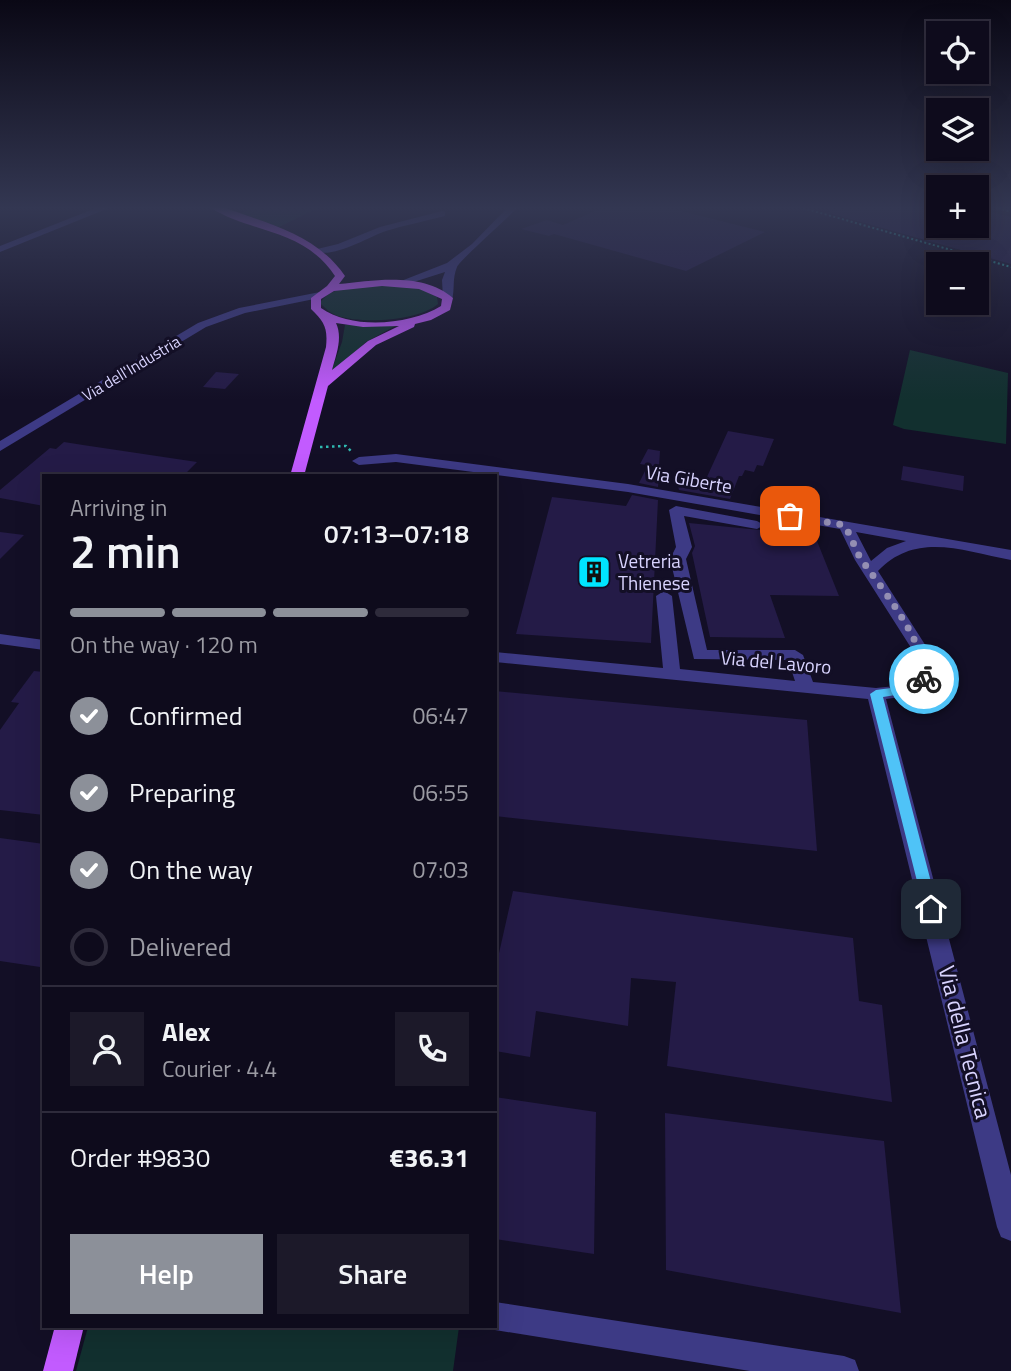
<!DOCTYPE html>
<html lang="en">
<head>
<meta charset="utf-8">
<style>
  :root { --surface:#0e0b1c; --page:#1c1929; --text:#f1f3f6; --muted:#9b9ba3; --line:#2e2b3b; --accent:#8c9099 }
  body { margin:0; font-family:"Titillium Web",sans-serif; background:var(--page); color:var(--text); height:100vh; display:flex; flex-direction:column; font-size:26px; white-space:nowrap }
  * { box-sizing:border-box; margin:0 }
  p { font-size:23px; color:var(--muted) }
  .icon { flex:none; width:38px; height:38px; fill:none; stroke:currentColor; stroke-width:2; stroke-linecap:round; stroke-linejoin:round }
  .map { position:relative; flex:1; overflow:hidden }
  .drawer { position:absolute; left:42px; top:474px; width:455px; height:854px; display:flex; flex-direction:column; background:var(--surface); border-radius:0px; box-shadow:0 7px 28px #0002,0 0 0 2px var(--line) }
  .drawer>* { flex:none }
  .tools { position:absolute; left:926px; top:21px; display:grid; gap:14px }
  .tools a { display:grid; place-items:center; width:63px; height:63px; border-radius:0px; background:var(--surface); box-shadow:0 7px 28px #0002,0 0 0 2px var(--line); font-size:35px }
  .pin { position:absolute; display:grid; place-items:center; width:60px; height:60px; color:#fff; margin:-30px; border-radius:14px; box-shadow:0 4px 10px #0006 }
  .courier { position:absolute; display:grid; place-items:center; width:70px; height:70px; margin:-35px; border:5px solid #4fc3f7; border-radius:50%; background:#fff; color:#222; box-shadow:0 2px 9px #0007 }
  .overview em { font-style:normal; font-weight:600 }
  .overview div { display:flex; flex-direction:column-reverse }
  .overview { display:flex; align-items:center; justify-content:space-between; height:119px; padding:0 28px }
  h1 { font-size:46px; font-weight:600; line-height:52px }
  .bar { display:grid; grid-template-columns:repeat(4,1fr); gap:10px 7px; align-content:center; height:84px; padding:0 28px }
  .bar i { height:9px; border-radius:5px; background:var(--line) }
  .bar .active { background:var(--accent) }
  .bar p { grid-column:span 4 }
  .line { display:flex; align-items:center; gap:18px; padding:0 28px; border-top:2px solid var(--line) }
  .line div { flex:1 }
  .round { display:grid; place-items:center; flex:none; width:74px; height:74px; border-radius:0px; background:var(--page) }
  ol { padding:0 28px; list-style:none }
  li { display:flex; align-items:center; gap:21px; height:77px }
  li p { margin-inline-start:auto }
  li .icon { padding:7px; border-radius:50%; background:var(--accent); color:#fff; stroke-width:4 }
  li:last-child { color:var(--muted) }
  li i { width:38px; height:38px; border:4px solid var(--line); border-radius:50% }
  .button { display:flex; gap:14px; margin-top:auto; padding:14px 28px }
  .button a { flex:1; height:80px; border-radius:0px; background:var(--accent); color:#fff; font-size:28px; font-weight:600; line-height:80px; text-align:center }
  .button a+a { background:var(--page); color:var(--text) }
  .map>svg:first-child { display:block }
  .green { fill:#12302f }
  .building { fill:#241b47 }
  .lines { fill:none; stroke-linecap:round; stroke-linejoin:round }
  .path-far1 { stroke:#2fb8b0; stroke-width:2; stroke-dasharray:2 2.5; stroke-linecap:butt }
  .path { stroke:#2fb8b0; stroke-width:2.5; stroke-dasharray:2.5 3.5; stroke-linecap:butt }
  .minor { fill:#3d3a85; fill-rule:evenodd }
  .major { fill:#c25bff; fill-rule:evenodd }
  .route { fill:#4fc3f7 }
  .done { stroke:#948fb3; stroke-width:7; stroke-dasharray:0 12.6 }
  .labels { text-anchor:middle; stroke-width:6; stroke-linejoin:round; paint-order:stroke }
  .far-street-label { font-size:16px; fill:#d9d4ff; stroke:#130f26 }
  .street-label { font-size:19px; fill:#d9d4ff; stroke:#130f26 }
  .poi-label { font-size:19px; fill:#d9d4ff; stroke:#130f26; text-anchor:start }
  .near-street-label { font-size:23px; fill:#d9d4ff; stroke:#130f26 }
</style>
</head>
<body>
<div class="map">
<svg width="1011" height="1371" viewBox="0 0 1011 1371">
  <rect width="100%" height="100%" fill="#130f26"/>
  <g class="green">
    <polygon points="252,208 318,208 279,227 241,213"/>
    <path d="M 353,286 L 415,286 L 437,297 L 438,304 C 418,321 363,324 338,316 C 331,314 325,308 320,303 C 328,291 340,289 353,286 Z"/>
    <polygon points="345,325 397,325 366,342 329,377 342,342"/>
    <polygon points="910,350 1008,373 1006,444 904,429 893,425"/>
    <polygon points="88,1327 88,1326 459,1327 453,1371 76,1371"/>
  </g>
  <g class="building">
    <polygon points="602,208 669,208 765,232 686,271 554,234 549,236 521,229 547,220 563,225"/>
    <polygon points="830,208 938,208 938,226 976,226 976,208 1011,217 1011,264 829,213"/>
    <polygon points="216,372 239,374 225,389 203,387"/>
    <polygon points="728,431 774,439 763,466 757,465 754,472 745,470 742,476 739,476 730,499 679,490 675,474 706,479"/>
    <polygon points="64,442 83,445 197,462 183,476 44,476 44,506 0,498 0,490 50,448 56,449"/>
    <polygon points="648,449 660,451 659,467 640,464"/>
    <polygon points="903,466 964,476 963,491 901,480"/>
    <polygon points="646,469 659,471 658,487 639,483"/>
    <polygon points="632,495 658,500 651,643 516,634 552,497 626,506"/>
    <polygon points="689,523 760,530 817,541 839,596 770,595 785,638 710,637 692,553 695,546"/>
    <polygon points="0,532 24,535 0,559"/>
    <polygon points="34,671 44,672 44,815 0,810 0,730 19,703 11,702"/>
    <polygon points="495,691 807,720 817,851 495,816"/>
    <polygon points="0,838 44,844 44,961 40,967 0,961"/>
    <polygon points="513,891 853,938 859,1001 882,1005 892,1102 667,1066 676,982 631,978 628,1026 536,1011 530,1057 495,1051 495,971"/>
    <polygon points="495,1097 596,1112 594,1254 495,1239"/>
    <polygon points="665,1113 884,1141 901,1313 666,1270"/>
  </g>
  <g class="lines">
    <g class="path-far1">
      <polyline points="803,208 1011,267"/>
      <polyline points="998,208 1011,212"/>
    </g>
    <polyline class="path" points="320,447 346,446 351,451"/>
    <g class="minor">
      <polygon points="96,208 109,208 0,252 0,246"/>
      <path d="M 507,208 L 517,208 C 506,220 460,260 457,267 C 452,279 455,289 452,300 L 443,298 L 442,280 L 445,272 L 401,286 L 396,283 L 447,263 L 472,244 Z"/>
      <path d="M 442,211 L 445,212 L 445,216 C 426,221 405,225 386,231 C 368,237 330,261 313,250 L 338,244 L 380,227 Z"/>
      <polygon points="320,292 324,293 324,297 245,313 206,327 0,451 0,441 198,323 239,308"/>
      <path d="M 396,454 L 628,484 L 1011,550 L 1011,560 C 963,551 916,531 878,571 L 931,654 L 936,676 C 922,694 907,696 886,699 L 1011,1175 L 1011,1241 L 1001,1237 L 997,1227 L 868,699 L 495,662 L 495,652 L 663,668 L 656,596 L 664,591 L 672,596 L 680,669 L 795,681 L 788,660 L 694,659 L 670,559 L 676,547 L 669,510 L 676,506 L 757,521 L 764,525 L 757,529 L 684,516 L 692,547 L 686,559 L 707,650 L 795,650 L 803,655 L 813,682 L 876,688 L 905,685 L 918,674 L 915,654 L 855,560 L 840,529 L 628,492 L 396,462 L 359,465 L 352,461 L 359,457 ZM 856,532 L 906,541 L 887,548 L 871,561 Z"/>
      <polygon points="0,634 44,640 44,650 0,644"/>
      <polygon points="495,1302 844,1356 855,1360 859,1371 750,1371 495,1330 486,1326 495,1326"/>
    </g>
    <g class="major">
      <path d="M 211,208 L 225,208 C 270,224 317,235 345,276 L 339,284 C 375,280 424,272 453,298 L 450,310 L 431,320 L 415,324 L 414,327 L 376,345 L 328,386 L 304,476 L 290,476 L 326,347 C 328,327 324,322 311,309 L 311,298 L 327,286 L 335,276 C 303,228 253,234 211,208 ZM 382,286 L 419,289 L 442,299 L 441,306 C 410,325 352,330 321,308 L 321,299 L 334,291 ZM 336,323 L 363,327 L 399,326 L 368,341 L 332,370 C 336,355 343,338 336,323 Z"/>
      <polygon points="55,1326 84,1326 73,1371 43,1371"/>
    </g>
  </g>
  <linearGradient id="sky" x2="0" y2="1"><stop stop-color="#0a0815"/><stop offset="0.52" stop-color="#333752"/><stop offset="1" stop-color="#333752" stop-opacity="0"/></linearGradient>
  <rect width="1011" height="400" fill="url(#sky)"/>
  <polygon class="route" points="924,675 930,679 914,692 883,697 938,909 931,914 924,909 870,694 876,690 906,686"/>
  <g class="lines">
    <path class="done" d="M 790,516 L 844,525 C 853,538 855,552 864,563 C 888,597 919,635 927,676 L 924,679"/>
  </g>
  <defs>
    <symbol id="building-square" viewBox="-11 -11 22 22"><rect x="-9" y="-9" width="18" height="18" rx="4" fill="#00e5ff" stroke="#130f26"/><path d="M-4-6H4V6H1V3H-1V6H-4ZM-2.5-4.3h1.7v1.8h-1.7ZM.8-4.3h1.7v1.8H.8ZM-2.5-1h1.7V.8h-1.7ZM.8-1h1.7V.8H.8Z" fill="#111"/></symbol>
  </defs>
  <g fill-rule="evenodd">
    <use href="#building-square" x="575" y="553" width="38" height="38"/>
  </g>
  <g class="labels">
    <g class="far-street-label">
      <text transform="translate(131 368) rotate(-31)" y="6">Via dell'Industria</text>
    </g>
    <g class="street-label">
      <text transform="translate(689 479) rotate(10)" y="7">Via Giberte</text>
      <text transform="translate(776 662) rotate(5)" y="7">Via del Lavoro</text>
    </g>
    <g class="poi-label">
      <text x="618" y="568">Vetreria<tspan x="618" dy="22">Thienese</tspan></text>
    </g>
    <g class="near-street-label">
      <text transform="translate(965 1042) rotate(76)" y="8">Via della Tecnica</text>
    </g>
  </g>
</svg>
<div class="tools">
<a><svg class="icon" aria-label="locate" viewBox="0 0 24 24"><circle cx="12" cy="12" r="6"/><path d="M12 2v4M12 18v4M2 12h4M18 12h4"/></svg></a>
<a><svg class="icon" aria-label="layers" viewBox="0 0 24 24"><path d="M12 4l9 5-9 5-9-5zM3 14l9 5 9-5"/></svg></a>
<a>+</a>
<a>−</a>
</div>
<div class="pin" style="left:790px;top:516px;background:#ea580c"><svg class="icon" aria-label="bag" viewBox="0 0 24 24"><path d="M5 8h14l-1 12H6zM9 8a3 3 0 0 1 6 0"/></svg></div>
<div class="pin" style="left:931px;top:909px;background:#1f2937"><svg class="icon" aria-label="home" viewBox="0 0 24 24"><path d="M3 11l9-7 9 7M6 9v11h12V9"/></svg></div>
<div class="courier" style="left:924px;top:679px"><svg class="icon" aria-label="bike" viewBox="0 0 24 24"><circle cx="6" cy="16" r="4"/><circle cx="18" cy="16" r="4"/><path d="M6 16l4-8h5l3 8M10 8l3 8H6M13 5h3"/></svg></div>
<section class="drawer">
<div class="overview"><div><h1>2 min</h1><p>Arriving in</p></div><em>07:13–07:18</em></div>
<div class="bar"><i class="active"></i><i class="active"></i><i class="active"></i><i></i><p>On the way · 120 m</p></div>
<ol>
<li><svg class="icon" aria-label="check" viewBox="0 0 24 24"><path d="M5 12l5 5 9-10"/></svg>Confirmed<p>06:47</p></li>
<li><svg class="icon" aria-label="check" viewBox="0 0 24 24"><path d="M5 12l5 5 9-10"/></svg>Preparing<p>06:55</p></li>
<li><svg class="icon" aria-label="check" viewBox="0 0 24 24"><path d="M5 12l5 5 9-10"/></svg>On the way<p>07:03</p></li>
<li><i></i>Delivered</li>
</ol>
<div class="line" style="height:126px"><a class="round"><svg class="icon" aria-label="person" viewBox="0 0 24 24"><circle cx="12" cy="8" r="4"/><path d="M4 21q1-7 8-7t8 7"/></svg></a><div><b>Alex</b><p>Courier · 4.4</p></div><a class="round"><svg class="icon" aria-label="phone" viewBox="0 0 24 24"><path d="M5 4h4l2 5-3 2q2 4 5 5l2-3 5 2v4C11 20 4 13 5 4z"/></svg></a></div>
<div class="line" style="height:91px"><div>Order #9830</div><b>€36.31</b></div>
<div class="button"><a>Help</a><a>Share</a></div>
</section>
</div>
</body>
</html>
